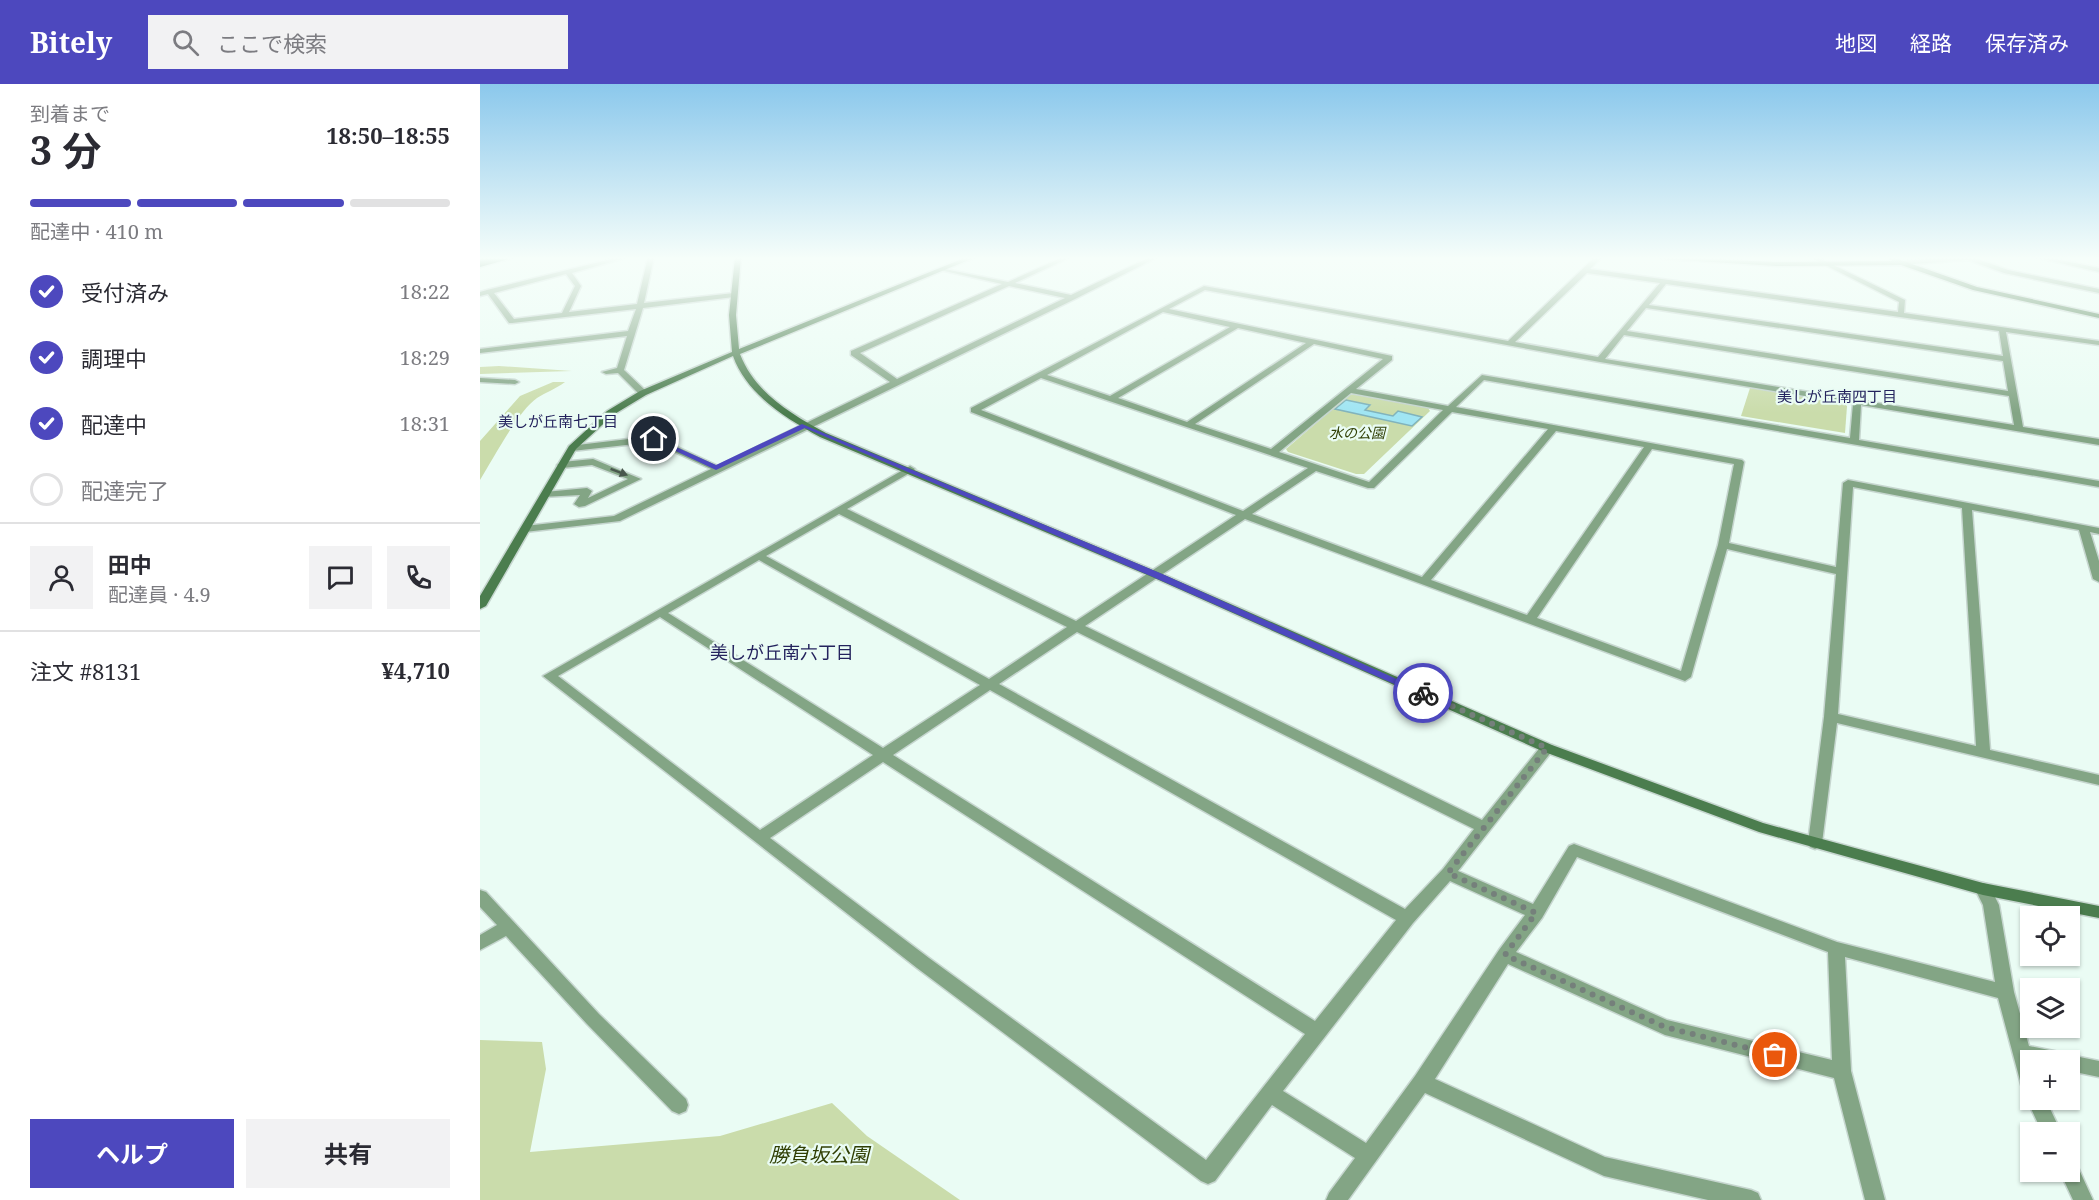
<!DOCTYPE html>
<html lang="ja">
<head>
<meta charset="utf-8">
<style>
  :root { --surface:#fff; --page:#f2f2f3; --text:#2b2b33; --muted:#7c7c81; --line:#e1e1e2; --accent:#4d48be }
  body { margin:0; font-family:"Noto Serif","Noto Sans JP",serif; background:var(--page); color:var(--text); height:100vh; display:flex; flex-direction:column; font-size:22px; white-space:nowrap }
  * { box-sizing:border-box; margin:0 }
  p { font-size:20px; color:var(--muted) }
  .icon { flex:none; width:33px; height:33px; fill:none; stroke:currentColor; stroke-width:2; stroke-linecap:round; stroke-linejoin:round }
  .map { position:relative; flex:1; overflow:hidden }
  .details { display:flex; flex-direction:column; background:var(--surface); width:480px }
  .details>* { flex:none }
  .controls { position:absolute; left:1540px; top:822px; display:grid; gap:12px }
  .controls a { display:grid; place-items:center; width:60px; height:60px; border-radius:0px; background:var(--surface); box-shadow:0 2px 4px #0004; font-size:30px }
  .pin { position:absolute; display:grid; place-items:center; width:51px; height:51px; color:#fff; margin:-26px; border:3px solid #fff; border-radius:50%; box-shadow:0 2px 6px #0007 }
  .courier { position:absolute; display:grid; place-items:center; width:60px; height:60px; margin:-30px; border:4px solid #4d48be; border-radius:50%; background:#fff; color:#222; box-shadow:0 2px 8px #0007 }
  .head em { font-style:normal; font-weight:700 }
  .head div { display:flex; flex-direction:column-reverse }
  .head { display:flex; align-items:center; justify-content:space-between; height:102px; padding:0 30px }
  h1 { font-size:39px; font-weight:700; line-height:45px }
  .bar { display:grid; grid-template-columns:repeat(4,1fr); gap:9px 6px; align-content:center; height:72px; padding:0 30px }
  .bar i { height:8px; border-radius:4px; background:var(--line) }
  .bar .current { background:var(--accent) }
  .bar p { grid-column:span 4 }
  .line { display:flex; align-items:center; gap:15px; padding:0 30px; border-top:2px solid var(--line) }
  .line div { flex:1 }
  .round { display:grid; place-items:center; flex:none; width:63px; height:63px; border-radius:0px; background:var(--page) }
  ol { padding:0 30px; list-style:none }
  li { display:flex; align-items:center; gap:18px; height:66px }
  li p { margin-inline-start:auto }
  li .icon { padding:6px; border-radius:50%; background:var(--accent); color:#fff; stroke-width:4 }
  li:last-child { color:var(--muted) }
  li i { width:33px; height:33px; border:3px solid var(--line); border-radius:50% }
  .button { display:flex; gap:12px; margin-top:auto; padding:12px 30px }
  .button a { flex:1; height:69px; border-radius:0px; background:var(--accent); color:#fff; font-size:24px; font-weight:700; line-height:69px; text-align:center }
  .button a+a { background:var(--page); color:var(--text) }
  header { display:flex; align-items:center; gap:36px; box-sizing:border-box; height:84px; padding:0 30px; background:var(--accent); color:#fff }
  header strong { font-size:28px }
  nav { display:flex; gap:33px; margin-inline-start:auto; font-size:21px }
  .search { width:420px; height:54px; background:var(--page); display:flex; align-items:center; gap:15px; box-sizing:border-box; padding:0 21px; border-radius:0px; color:var(--muted); font-size:22px }
  main { display:flex; flex:1; min-height:0 }
  .map>svg:first-child { display:block }
  .green { fill:#cadcab }
  .water { fill:#a0e5f3; stroke:#80b3bc; stroke-width:1.5 }
  .lines { fill:none; stroke-linecap:round; stroke-linejoin:round }
  .street-casing { stroke:#c6d6cf; stroke-width:3 }
  .secondary-casing { stroke:#c6d6cf; stroke-width:3 }
  .primary-casing { stroke:#c6d6cf; stroke-width:3 }
  .highway-casing { stroke:#c6d6cf; stroke-width:3 }
  .street { fill:#83a585; fill-rule:evenodd }
  .secondary { fill:#4b7d4e; fill-rule:evenodd }
  .primary { fill:#1c6027; fill-rule:evenodd }
  .highway { fill:#00440f; fill-rule:evenodd }
  .oneway { fill:#49574d }
  .route { fill:#4d48be }
  .done { stroke:#75807b; stroke-width:6; stroke-dasharray:0 10.8 }
  .labels { text-anchor:middle; stroke-width:4.5; stroke-linejoin:round; paint-order:stroke }
  .far-park-label { font-size:14px; font-style:italic; fill:#303f04; stroke:#eafcf4 }
  .far-neighbourhood-label { font-size:15px; fill:#24235d; stroke:#eafcf4 }
  .neighbourhood-label { font-size:18px; fill:#24235d; stroke:#eafcf4 }
  .near-park-label { font-size:20px; font-style:italic; fill:#303f04; stroke:#eafcf4 }
</style>
</head>
<body>
<header>
<strong>Bitely</strong>
<div class="search"><svg class="icon" aria-label="search" viewBox="0 0 24 24"><circle cx="10" cy="10" r="6"/><path d="M15 15l6 6"/></svg>ここで検索</div>
<nav><a>地図</a><a>経路</a><a>保存済み</a></nav>
</header>
<main>
<section class="details">
<div class="head"><div><h1>3 分</h1><p>到着まで</p></div><em>18:50–18:55</em></div>
<div class="bar"><i class="current"></i><i class="current"></i><i class="current"></i><i></i><p>配達中 · 410 m</p></div>
<ol>
<li><svg class="icon" aria-label="check" viewBox="0 0 24 24"><path d="M5 12l5 5 9-10"/></svg>受付済み<p>18:22</p></li>
<li><svg class="icon" aria-label="check" viewBox="0 0 24 24"><path d="M5 12l5 5 9-10"/></svg>調理中<p>18:29</p></li>
<li><svg class="icon" aria-label="check" viewBox="0 0 24 24"><path d="M5 12l5 5 9-10"/></svg>配達中<p>18:31</p></li>
<li><i></i>配達完了</li>
</ol>
<div class="line" style="height:108px"><a class="round"><svg class="icon" aria-label="person" viewBox="0 0 24 24"><circle cx="12" cy="8" r="4"/><path d="M4 21q1-7 8-7t8 7"/></svg></a><div><b>田中</b><p>配達員 · 4.9</p></div><a class="round"><svg class="icon" aria-label="chat" viewBox="0 0 24 24"><path d="M4 5h16v11H9l-5 4z"/></svg></a><a class="round"><svg class="icon" aria-label="phone" viewBox="0 0 24 24"><path d="M5 4h4l2 5-3 2q2 4 5 5l2-3 5 2v4C11 20 4 13 5 4z"/></svg></a></div>
<div class="line" style="height:78px"><div>注文 #8131</div><b>¥4,710</b></div>
<div class="button"><a>ヘルプ</a><a>共有</a></div>
</section>
<div class="map">
<svg width="1619" height="1116" viewBox="0 0 1619 1116">
  <rect width="100%" height="100%" fill="#eafcf4"/>
  <g class="green">
    <polygon points="19,282 92,287 0,290 0,283"/>
    <path d="M 73,298 L 85,298 C 76,305 66,308 57,314 C 38,327 13,375 0,396 L 0,357 L 40,312 Z"/>
    <polygon points="1270,304 1363,319 1367,322 1365,349 1261,332"/>
    <polygon points="876,310 948,324 950,327 884,390 876,390 808,368 806,365 869,311"/>
    <polygon points="0,956 62,958 66,985 50,1068 240,1052 352,1019 387,1052 480,1116 0,1116"/>
  </g>
  <polygon class="water" points="866,316 890,321 885,326 913,332 918,327 942,333 932,342 855,325"/>
  <g class="lines">
    <defs>
      <g id="street">
        <path d="M 139,173 L 149,173 L 92,189 L 101,202 L 89,228 L 157,220 L 168,173 L 174,173 L 164,219 L 254,209 L 257,211 L 254,213 L 163,224 L 144,286 L 166,307 L 166,311 L 160,311 L 138,289 L 126,290 L 122,288 L 137,284 L 147,252 L 0,269 L 0,265 L 148,247 L 156,225 L 32,239 L 29,239 L 8,210 L 0,212 L 0,208 L 7,206 ZM 86,190 L 95,202 L 82,229 L 34,235 L 14,209 Z"/>
        <path d="M 583,173 L 591,173 L 535,199 L 591,211 L 670,173 L 678,173 L 595,215 L 140,437 L 45,448 L 40,445 L 45,442 L 134,432 L 231,385 L 173,358 L 92,367 L 89,366 L 89,362 L 174,352 L 238,382 L 410,298 L 371,271 L 371,267 L 522,200 L 460,186 L 460,184 L 528,198 ZM 529,202 L 585,214 L 417,295 L 380,269 Z"/>
        <path d="M 1115,173 L 1122,173 L 1110,185 L 1418,228 L 1419,218 L 1329,173 L 1337,173 L 1425,216 L 1424,229 L 1619,257 L 1619,261 L 1526,248 L 1543,343 L 1619,355 L 1619,361 L 1381,321 L 1379,356 L 1619,397 L 1619,403 L 1004,296 L 976,323 L 1262,376 L 1264,378 L 1249,459 L 1356,483 L 1363,399 L 1368,396 L 1619,444 L 1619,450 L 1610,448 L 1619,477 L 1619,498 L 1613,495 L 1599,446 L 1492,426 L 1510,666 L 1619,691 L 1619,701 L 1357,639 L 1342,759 L 1340,763 L 1335,765 L 1330,763 L 1328,759 L 1344,633 L 1356,490 L 1247,465 L 1211,593 L 1205,597 L 765,435 L 605,542 L 1002,736 L 1062,661 L 1072,661 L 1074,664 L 1072,667 L 978,787 L 1053,820 L 1089,762 L 1094,760 L 1357,858 L 1515,898 L 1503,821 L 1495,805 L 1497,801 L 1503,799 L 1509,801 L 1519,821 L 1534,908 L 1549,962 L 1579,968 L 1586,972 L 1590,971 L 1619,977 L 1619,993 L 1590,987 L 1590,976 L 1551,976 L 1551,1016 L 1566,1016 L 1581,1048 L 1562,1048 L 1547,1016 L 1549,1012 L 1544,1010 L 1542,1004 L 1518,914 L 1365,873 L 1371,987 L 1405,1116 L 1385,1116 L 1354,994 L 1185,951 L 1028,880 L 955,995 L 1125,1073 L 1271,1106 L 1278,1109 L 1281,1116 L 1228,1116 L 1124,1092 L 945,1009 L 868,1116 L 846,1116 L 849,1109 L 875,1074 L 792,1021 L 735,1097 L 728,1100 L 721,1097 L 437,884 L 63,592 L 430,382 L 435,385 L 433,387 L 367,425 L 596,537 L 756,431 L 491,328 L 491,324 L 724,202 L 1028,257 ZM 1107,189 L 1180,199 L 1118,273 L 1035,258 ZM 1186,200 L 1519,247 L 1523,272 L 1169,221 ZM 725,206 L 1120,278 L 1373,320 L 1370,354 L 1002,291 L 968,322 L 876,305 L 912,276 L 912,272 L 689,225 ZM 1166,224 L 1523,277 L 1528,307 L 1147,247 ZM 683,228 L 750,243 L 630,312 L 567,291 ZM 758,244 L 826,259 L 707,338 L 638,314 ZM 1144,251 L 1529,312 L 1534,341 L 1125,275 ZM 834,260 L 903,275 L 791,365 L 715,340 ZM 561,294 L 828,384 L 763,427 L 501,326 ZM 871,309 L 963,326 L 889,398 L 799,368 ZM 972,328 L 1068,345 L 942,493 L 772,430 L 836,387 L 888,404 L 894,404 ZM 1076,347 L 1164,363 L 1047,531 L 951,496 ZM 1172,365 L 1254,380 L 1238,461 L 1201,587 L 1057,534 ZM 1373,403 L 1482,424 L 1496,662 L 1358,630 ZM 359,430 L 587,543 L 509,595 L 286,472 ZM 279,476 L 500,601 L 403,664 L 188,529 ZM 180,533 L 393,671 L 280,746 L 78,592 ZM 597,548 L 994,745 L 963,785 L 925,825 L 519,600 ZM 510,606 L 916,836 L 835,937 L 413,671 ZM 403,678 L 825,950 L 726,1076 L 449,874 L 290,754 ZM 1097,773 L 1348,868 L 1352,976 L 1187,936 L 1036,868 L 1062,834 ZM 970,797 L 1045,831 L 1019,866 L 935,992 L 886,1059 L 803,1007 L 933,839 Z"/>
        <polygon points="1476,173 1492,173 1528,186 1619,205 1619,209 1524,189 1488,176 1420,181 1417,179 1420,177"/>
        <polygon points="1554,173 1566,173 1619,184 1619,188"/>
        <polygon points="0,294 35,296 39,298 35,300 0,298"/>
        <polygon points="113,375 161,395 105,422 99,423 94,420 100,411 62,413 62,409 65,408 107,404 112,407 108,414 148,395 112,381 82,384 77,381 82,378"/>
        <polygon points="0,806 6,808 119,930 206,1015 208,1021 206,1027 199,1030 192,1027 107,940 26,852 0,866 0,851 17,841 0,823"/>
        <polygon points="1590,1078 1597,1081 1613,1116 1593,1116 1580,1088 1590,1088"/>
      </g>
      <g id="secondary">
        <path d="M 255,173 L 261,173 L 256,231 L 259,265 L 487,173 L 496,173 L 260,270 C 275,309 311,330 346,349 L 680,489 L 1072,661 L 1283,739 L 1503,799 L 1619,822 L 1619,834 L 1503,811 L 1279,748 L 1062,667 L 672,493 L 340,353 C 306,334 267,311 253,272 L 166,311 L 133,331 L 96,365 L 6,522 L 0,525 L 0,512 L 89,362 L 127,327 L 160,307 L 252,268 L 249,231 Z"/>
        <polygon points="1179,173 1297,178 1412,177 1409,175 1412,173 1497,203 1619,230 1619,234 1493,206 1421,181 1297,182 1182,175"/>
      </g>
      <polygon id="primary" points="7,173 21,173 0,179 0,175"/>
      <polygon id="highway" points="18,173 36,173 0,183 0,177"/>
    </defs>
    <use href="#street" class="street-casing"/>
    <use href="#secondary" class="secondary-casing"/>
    <use href="#primary" class="primary-casing"/>
    <use href="#highway" class="highway-casing"/>
    <use href="#street" class="street"/>
    <use href="#secondary" class="secondary"/>
    <use href="#primary" class="primary"/>
    <use href="#highway" class="highway"/>
  </g>
  <defs><path id="oneway-solid" d="M-6-.8H1V-3.2L6.5 0L1 3.2V.8H-6Z" transform="scale(1.5)"/></defs>
  <use class="oneway" href="#oneway-solid" transform="translate(139 388) rotate(21)"/>
  <linearGradient id="sky" x2="0" y2="1"><stop stop-color="#8bc8ec"/><stop offset="0.53" stop-color="#f6fefa"/><stop offset="1" stop-color="#f6fefa" stop-opacity="0"/></linearGradient>
  <rect width="1619" height="329" fill="url(#sky)"/>
  <polygon class="route" points="322,340 680,489 948,609 939,611 673,493 325,344 236,386 170,355 176,354 236,381"/>
  <g class="lines">
    <polyline class="done" points="943,609 1067,664 968,789 1056,829 1025,871 1185,943 1295,971"/>
  </g>
  <g class="labels">
    <g class="far-park-label">
      <text x="877" y="354">水の公園</text>
    </g>
    <g class="far-neighbourhood-label">
      <text x="1357" y="318">美しが丘南四丁目</text>
      <text x="78" y="343">美しが丘南七丁目</text>
    </g>
    <g class="neighbourhood-label">
      <text x="302" y="575">美しが丘南六丁目</text>
    </g>
    <g class="near-park-label">
      <text x="339" y="1078">勝負坂公園</text>
    </g>
  </g>
</svg>
<div class="controls">
<a><svg class="icon" aria-label="locate" viewBox="0 0 24 24"><circle cx="12" cy="12" r="6"/><path d="M12 2v4M12 18v4M2 12h4M18 12h4"/></svg></a>
<a><svg class="icon" aria-label="layers" viewBox="0 0 24 24"><path d="M12 4l9 5-9 5-9-5zM3 14l9 5 9-5"/></svg></a>
<a>+</a>
<a>−</a>
</div>
<div class="pin" style="left:1295px;top:971px;background:#ea580c"><svg class="icon" aria-label="bag" viewBox="0 0 24 24"><path d="M5 8h14l-1 12H6zM9 8a3 3 0 0 1 6 0"/></svg></div>
<div class="pin" style="left:174px;top:355px;background:#1f2937"><svg class="icon" aria-label="home" viewBox="0 0 24 24"><path d="M3 11l9-7 9 7M6 9v11h12V9"/></svg></div>
<div class="courier" style="left:943px;top:609px"><svg class="icon" aria-label="bike" viewBox="0 0 24 24"><circle cx="6" cy="16" r="4"/><circle cx="18" cy="16" r="4"/><path d="M6 16l4-8h5l3 8M10 8l3 8H6M13 5h3"/></svg></div>
</div>
</main>
</body>
</html>
